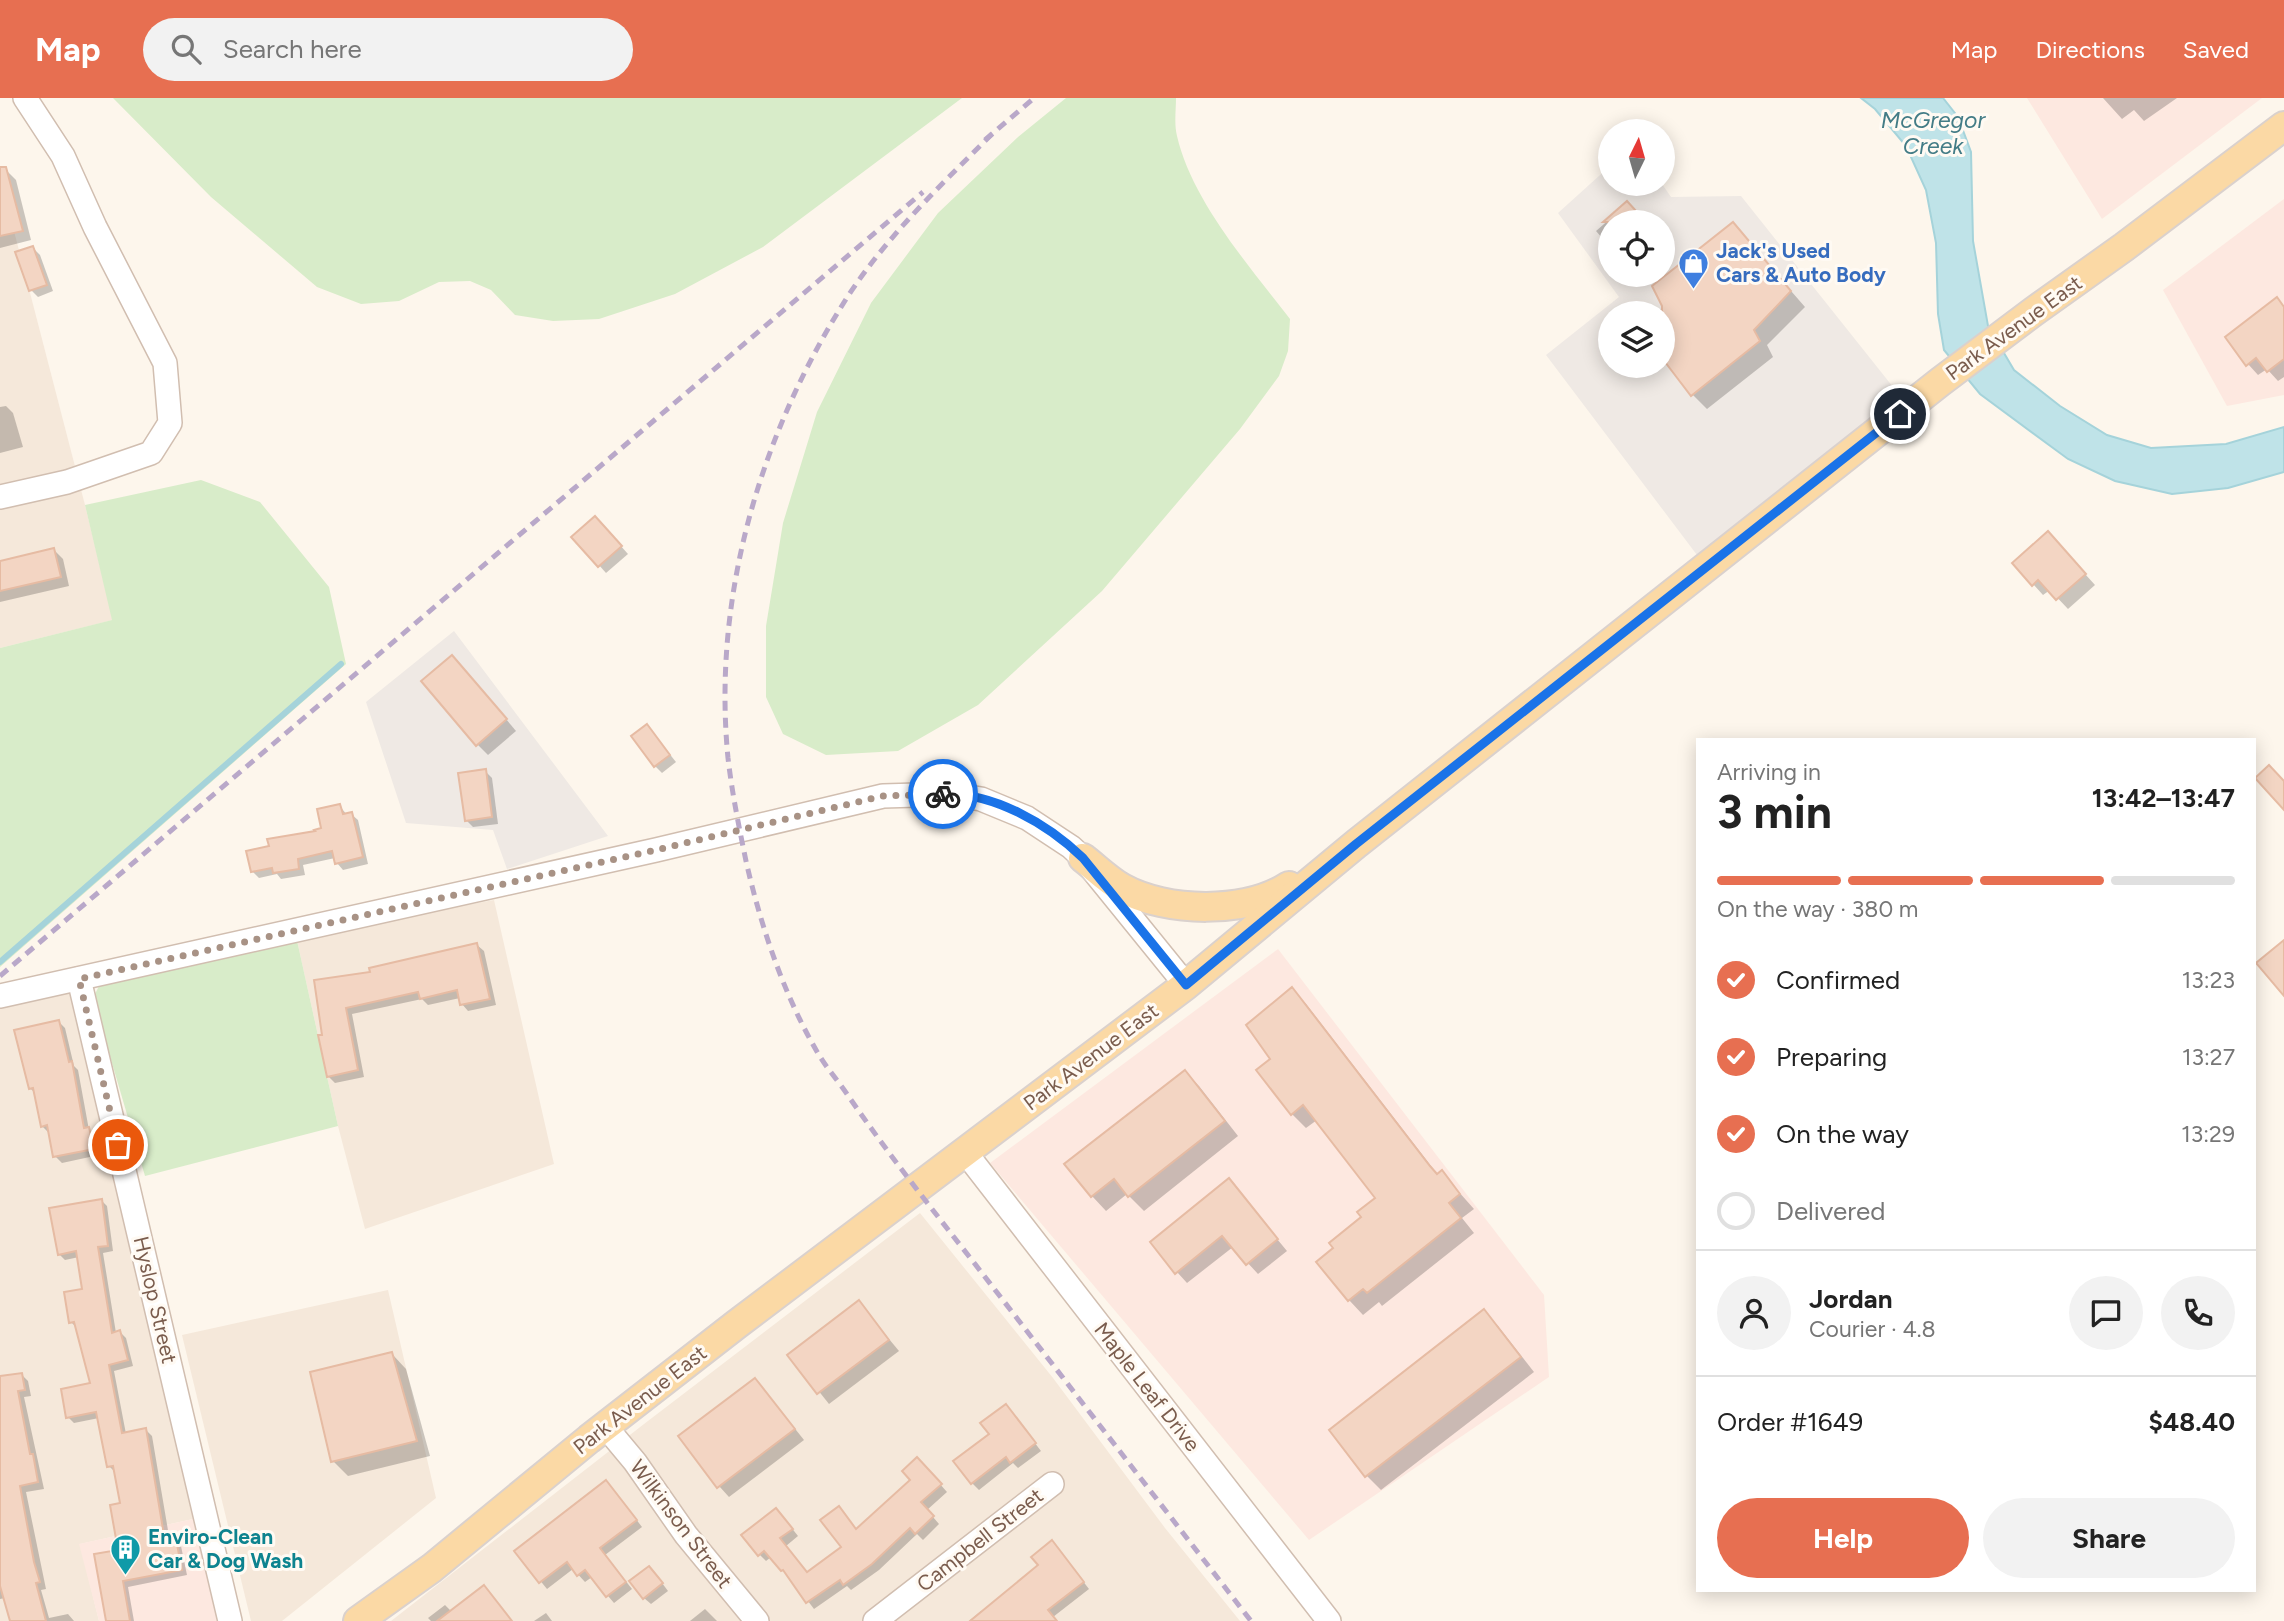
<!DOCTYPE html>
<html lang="en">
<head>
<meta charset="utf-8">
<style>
  :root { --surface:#fff; --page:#f2f2f2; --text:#222; --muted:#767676; --line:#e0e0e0; --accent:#e76f51 }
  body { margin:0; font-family:Figtree,sans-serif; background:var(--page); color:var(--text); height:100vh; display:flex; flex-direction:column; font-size:26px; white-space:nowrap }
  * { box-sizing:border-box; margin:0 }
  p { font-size:23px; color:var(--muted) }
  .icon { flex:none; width:38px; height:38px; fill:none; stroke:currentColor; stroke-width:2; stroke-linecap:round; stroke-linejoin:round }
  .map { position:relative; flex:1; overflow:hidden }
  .details { position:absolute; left:1696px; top:640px; width:560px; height:854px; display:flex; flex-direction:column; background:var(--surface); border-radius:0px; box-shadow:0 4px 18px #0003 }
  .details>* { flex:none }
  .needle { width:46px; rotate:5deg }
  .buttons { position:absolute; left:1598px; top:21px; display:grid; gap:14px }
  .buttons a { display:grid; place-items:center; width:77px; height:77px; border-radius:50%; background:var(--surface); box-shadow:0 4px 18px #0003; font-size:35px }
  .pin { position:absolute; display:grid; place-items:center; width:60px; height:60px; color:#fff; margin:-30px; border:4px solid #fff; border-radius:50%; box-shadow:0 2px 7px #0007 }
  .courier { position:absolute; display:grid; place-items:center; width:70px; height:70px; margin:-35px; border:5px solid #1a73e8; border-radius:50%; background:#fff; color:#222; box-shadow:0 2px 9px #0007 }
  .overview em { font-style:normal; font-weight:700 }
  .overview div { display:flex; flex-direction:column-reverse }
  .overview { display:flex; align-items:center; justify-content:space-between; height:119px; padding:0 21px }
  h1 { font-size:46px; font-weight:700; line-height:52px }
  .bar { display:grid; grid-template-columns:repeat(4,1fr); gap:10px 7px; align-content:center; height:84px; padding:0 21px }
  .bar i { height:9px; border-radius:5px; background:var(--line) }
  .bar .active { background:var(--accent) }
  .bar p { grid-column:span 4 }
  .line { display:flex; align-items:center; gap:18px; padding:0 21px; border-top:2px solid var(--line) }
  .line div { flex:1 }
  .round { display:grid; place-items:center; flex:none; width:74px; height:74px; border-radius:37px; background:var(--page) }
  ol { padding:0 21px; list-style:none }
  li { display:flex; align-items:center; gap:21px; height:77px }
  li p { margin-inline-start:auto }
  li .icon { padding:7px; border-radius:50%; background:var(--accent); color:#fff; stroke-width:4 }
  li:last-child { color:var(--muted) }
  li i { width:38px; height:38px; border:4px solid var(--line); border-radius:50% }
  .primary-button { display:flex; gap:14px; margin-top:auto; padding:14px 21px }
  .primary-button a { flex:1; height:80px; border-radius:42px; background:var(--accent); color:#fff; font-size:28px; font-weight:700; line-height:80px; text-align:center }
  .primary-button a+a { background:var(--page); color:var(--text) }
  header { display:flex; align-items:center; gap:42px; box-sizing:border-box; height:98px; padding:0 35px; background:var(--accent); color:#fff }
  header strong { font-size:33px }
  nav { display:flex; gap:38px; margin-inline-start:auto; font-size:24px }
  .search { width:490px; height:63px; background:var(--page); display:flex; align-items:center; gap:18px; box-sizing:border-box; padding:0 24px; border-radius:38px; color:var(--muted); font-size:26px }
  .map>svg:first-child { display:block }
  .residential { fill:#f5e8da }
  .commercial { fill:#fde8e0 }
  .industrial { fill:#efe9e4; fill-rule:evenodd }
  .green { fill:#d8ecc9 }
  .water { fill:#bfe3e8; stroke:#a5d3da; stroke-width:2 }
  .shadow { fill:#0003 }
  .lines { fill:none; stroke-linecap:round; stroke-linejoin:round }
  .stream { stroke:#a5d3da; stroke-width:6 }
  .building { fill:#f3d5c3; stroke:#e6bba3; stroke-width:2 }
  .minor-casing { stroke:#d1beb0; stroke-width:26 }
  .major-casing { stroke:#dad1cd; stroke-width:32 }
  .minor { stroke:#fff; stroke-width:23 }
  .major { stroke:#fbd9a5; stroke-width:28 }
  .rail { stroke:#b9a8c9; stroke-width:5; stroke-dasharray:10 7; stroke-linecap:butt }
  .done { stroke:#a89285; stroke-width:7; stroke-dasharray:0 12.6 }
  .route { stroke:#1a73e8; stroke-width:9 }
  .labels { text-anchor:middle; stroke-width:6; stroke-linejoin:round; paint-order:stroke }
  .shop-label { font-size:21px; font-weight:bold; fill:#366cbe; stroke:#fffaf3; text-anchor:start }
  .street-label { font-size:21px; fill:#7a5c4d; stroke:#fffaf3 }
  .culture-label { font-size:21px; font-weight:bold; fill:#0d838f; stroke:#fffaf3; text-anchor:start }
  .water-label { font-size:23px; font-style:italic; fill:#437c86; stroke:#fffaf3 }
</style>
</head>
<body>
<header>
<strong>Map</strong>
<div class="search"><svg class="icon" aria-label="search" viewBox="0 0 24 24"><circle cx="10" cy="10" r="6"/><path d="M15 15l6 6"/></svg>Search here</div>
<nav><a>Map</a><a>Directions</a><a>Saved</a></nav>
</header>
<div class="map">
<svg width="2284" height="1523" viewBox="0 0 2284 1523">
  <rect width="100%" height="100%" fill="#fdf6ec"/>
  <g class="residential">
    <polygon points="0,79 85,407 113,522 0,550"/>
    <polygon points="494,802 554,1066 365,1131 338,1028 296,838"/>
    <polygon points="67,894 76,900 193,1421 80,1446 99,1523 0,1523 0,908"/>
    <polygon points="920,1115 1053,1280 1165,1430 1240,1523 391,1523 644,1326"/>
    <polygon points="388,1192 436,1400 282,1523 251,1523 182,1237"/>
  </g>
  <g class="commercial">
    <polygon points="2027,0 2262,0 2102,121"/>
    <polygon points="2284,101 2284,297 2227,308 2163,192"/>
    <polygon points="1278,851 1544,1197 1549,1279 1309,1442 990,1065"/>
    <polygon points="193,1421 218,1523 99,1523 79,1446"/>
  </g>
  <g class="industrial">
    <path d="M 1610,68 L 1610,86 L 1662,86 L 1671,99 L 1741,98 L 1901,299 L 1697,457 L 1546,257 L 1619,199 L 1558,115 ZM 1610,124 L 1662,124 L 1662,177 L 1610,177 ZM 1610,215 L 1662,215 L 1662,268 L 1610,268 Z"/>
    <polygon points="454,533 608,738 507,771 493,732 406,725 366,604"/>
  </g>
  <g class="green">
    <polygon points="113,0 962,0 763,149 675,196 599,221 553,223 515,217 491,192 470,183 439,184 399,203 361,206 317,189 211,99"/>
    <path d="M 1066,0 L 1176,0 C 1176,12 1174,26 1177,38 C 1192,103 1250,169 1290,221 L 1288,253 L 1279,278 L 1240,331 L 1102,493 L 978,607 L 898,653 L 826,657 L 783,636 L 766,599 L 766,528 L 783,425 L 817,314 L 871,205 L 938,115 L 1018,39 Z"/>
    <polygon points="201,382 260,404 329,489 346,566 0,869 0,550 112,522 85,407"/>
    <polygon points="296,838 338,1028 145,1078 93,900 100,886"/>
  </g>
  <polygon class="water" points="1861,0 1943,0 1958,19 1971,54 1973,143 1988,228 2014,272 2060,308 2107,337 2151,350 2226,346 2284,329 2284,374 2228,390 2172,396 2115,383 2068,361 1980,296 1944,252 1938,216 1936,145 1926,92 1906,48 1875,11"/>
  <g class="shadow">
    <polygon points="2103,0 2177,0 2144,23 2134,12 2122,21"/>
    <polygon points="6,72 16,82 31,142 0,150 0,74"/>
    <polygon points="1627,106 1644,124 1610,124 1610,149 1596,133"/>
    <polygon points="1733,126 1805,209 1767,247 1773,259 1707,311 1693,297 1662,257 1662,215 1655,215 1665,208"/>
    <polygon points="33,150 40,157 53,193 38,199 31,192"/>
    <polygon points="2284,209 2284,279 2278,283 2267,271 2258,277 2248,266"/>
    <polygon points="6,308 13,315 23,349 0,355 0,309"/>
    <polygon points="602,427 628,456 606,475 574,439"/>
    <polygon points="2058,446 2095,487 2068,511 2050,492 2043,497 2033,486"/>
    <polygon points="54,452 63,461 69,488 0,504 0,464"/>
    <polygon points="463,570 516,633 488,657 477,646"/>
    <polygon points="647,628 676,664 662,675 655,668"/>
    <polygon points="485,673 492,680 498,726 473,729 466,722"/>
    <polygon points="339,707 347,717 351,716 358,722 368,766 343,772 337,765 335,760 303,767 305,777 281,781 277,776 259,780 253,774 323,731"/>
    <polygon points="477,847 484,853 496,907 468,913 462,906 460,900 428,907 422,901 352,916 364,979 335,985 328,978 324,938 372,875"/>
    <polygon points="1292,891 1306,906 1438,1077 1442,1075 1474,1111 1462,1120 1474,1135 1382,1208 1379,1204 1363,1217 1349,1202 1336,1150 1364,1119 1377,1100 1317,1022 1306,1030 1292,1016 1272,962"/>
    <polygon points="59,924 65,930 74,968 78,972 89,1032 96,1038 99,1057 62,1065 55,1058 49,1035 42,1028 35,995 30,990"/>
    <polygon points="1185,974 1199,988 1238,1038 1144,1113 1127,1096 1106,1113 1092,1098"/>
    <polygon points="1229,1083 1287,1153 1258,1176 1233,1149 1187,1185 1177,1174"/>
    <polygon points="101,1102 107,1108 113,1153 103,1155 116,1235 120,1234 126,1240 133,1268 114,1273 126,1336 146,1332 152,1338 170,1444 175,1443 181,1448 187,1477 128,1489 134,1523 108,1523 120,1453 122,1406 115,1374 109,1368 99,1320 74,1325 68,1319 92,1286 77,1230 71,1224 84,1193 79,1159 65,1162 59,1156"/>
    <polygon points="859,1205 899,1253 829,1306 790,1257"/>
    <polygon points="1484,1214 1498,1228 1534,1274 1381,1392 1367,1378 1331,1332"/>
    <polygon points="392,1256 406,1271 430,1358 348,1378 333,1363"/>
    <polygon points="21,1276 28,1283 31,1298 24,1299 44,1391 26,1394 46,1491 41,1492 49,1520 68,1516 74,1523 12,1523 5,1500 0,1501 0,1277 1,1280"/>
    <polygon points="765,1293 804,1342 729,1399 719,1388"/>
    <polygon points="1012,1315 1041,1353 1018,1370 1013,1365 979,1392 972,1385 991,1337"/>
    <polygon points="924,1368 947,1394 927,1412 939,1426 923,1442 917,1436 879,1472 851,1492 847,1488 814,1511 789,1478 771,1459 766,1463 759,1456 783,1419 798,1438 786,1448 808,1476 844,1450 845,1417 857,1432 912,1382"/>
    <polygon points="613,1391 642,1429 605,1457 632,1491 614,1505 592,1479 585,1484 573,1471 547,1491 516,1453"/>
    <polygon points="1058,1451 1089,1491 1053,1519 1057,1523 969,1523 981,1513 983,1515"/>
    <polygon points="656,1477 668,1493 651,1506 644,1500"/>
    <polygon points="445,1507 452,1514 512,1523 431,1523 428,1520"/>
    <polygon points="705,1511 717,1523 690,1523"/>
    <polygon points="546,1515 552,1523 534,1523"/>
  </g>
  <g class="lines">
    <polyline class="stream" points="0,864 341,566"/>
  </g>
  <g class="building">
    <polygon points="0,69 6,69 23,133 0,138"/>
    <polygon points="1627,103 1646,124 1603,124"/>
    <polygon points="1733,124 1791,193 1754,232 1760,243 1691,298 1662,260 1662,208 1652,188"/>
    <polygon points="33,148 47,187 29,193 15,154"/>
    <polygon points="2277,199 2284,209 2284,261 2267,274 2256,260 2246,268 2225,239"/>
    <polygon points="595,418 622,448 598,469 571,439"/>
    <polygon points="2048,433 2086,476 2056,502 2038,482 2032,488 2012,465"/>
    <polygon points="54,450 61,479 0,493 0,463"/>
    <polygon points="452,557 507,621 476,648 421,583"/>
    <polygon points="647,626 670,657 654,669 631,638"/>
    <polygon points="2269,667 2284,683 2284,712 2255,680"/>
    <polygon points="486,671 492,719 465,723 458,675"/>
    <polygon points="340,706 343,716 352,714 363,759 335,766 332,753 298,761 299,771 273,775 272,770 251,774 246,753 269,748 267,741 315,733 314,732 321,730 317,711"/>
    <polygon points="2284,842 2284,898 2256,865"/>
    <polygon points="477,845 490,901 460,907 457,892 420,901 418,894 346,910 358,972 327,979 318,937 322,937 314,882 370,874 369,870"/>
    <polygon points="1292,889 1430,1068 1437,1076 1442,1072 1460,1096 1449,1105 1461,1120 1367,1195 1363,1191 1348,1203 1316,1164 1333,1150 1329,1145 1361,1119 1357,1114 1375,1100 1303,1007 1291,1017 1256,972 1270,961 1246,927"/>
    <polygon points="59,922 69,964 72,963 84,1030 89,1029 94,1051 53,1059 47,1027 41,1029 33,990 29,991 14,932"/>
    <polygon points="1185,972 1225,1023 1128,1099 1114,1081 1091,1099 1064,1066"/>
    <polygon points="1229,1080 1278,1141 1246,1167 1222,1138 1175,1176 1150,1144"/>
    <polygon points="102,1101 108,1148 98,1149 112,1235 120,1232 128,1262 109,1267 122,1335 146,1330 165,1443 176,1441 182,1472 123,1483 130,1523 106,1523 94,1456 118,1452 110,1407 120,1405 113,1368 107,1369 96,1314 66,1320 61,1291 90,1285 74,1224 69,1225 64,1194 82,1191 76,1153 58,1157 49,1110"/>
    <polygon points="859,1202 889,1242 817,1296 787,1257"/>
    <polygon points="1484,1211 1521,1259 1365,1379 1329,1332"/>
    <polygon points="392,1254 417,1343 331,1364 310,1274"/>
    <polygon points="22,1275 25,1292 18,1293 30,1356 33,1356 38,1384 20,1388 34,1464 40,1484 36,1485 46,1523 10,1523 0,1488 0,1278"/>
    <polygon points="755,1280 795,1331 717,1390 678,1338"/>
    <polygon points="1006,1306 1036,1345 1010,1365 1006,1359 971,1386 953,1363 989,1336 980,1325"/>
    <polygon points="917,1359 942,1386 921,1404 934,1418 915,1436 910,1430 872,1466 843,1487 840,1482 806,1505 783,1472 781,1473 764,1453 758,1458 741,1437 776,1410 793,1431 780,1440 807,1474 841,1449 820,1422 839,1408 856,1431 910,1382 902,1373"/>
    <polygon points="606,1382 637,1422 600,1450 626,1484 606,1499 585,1472 577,1478 567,1464 539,1485 514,1453"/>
    <polygon points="1052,1442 1084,1484 1048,1512 1057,1523 970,1523 1038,1467 1031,1459"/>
    <polygon points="649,1468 663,1485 643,1501 629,1483"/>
    <polygon points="484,1487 512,1523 437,1523"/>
  </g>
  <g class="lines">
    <defs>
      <g id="minor">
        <polyline points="0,399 67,384 151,355 170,325 165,265 95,129 63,58 25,0"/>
        <polyline points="79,881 230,1523"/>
        <polyline points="0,898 656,752 883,698 951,696 981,701 1027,720 1071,749 1083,760 1186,887"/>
        <polyline points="965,1054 1329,1523"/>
        <polyline points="605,1328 635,1364 686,1437 757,1523"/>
        <polyline points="875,1523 1052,1386"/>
      </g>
      <g id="major">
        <path d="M 1083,760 C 1096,770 1108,782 1122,790 C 1167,815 1246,816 1289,788"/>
        <polyline points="358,1523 432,1470 589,1341 737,1226 1186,887 1356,746 1940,284 2033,214 2124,149 2284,28"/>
      </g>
    </defs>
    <use href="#minor" class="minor-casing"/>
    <use href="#major" class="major-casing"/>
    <use href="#minor" class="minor"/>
    <use href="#major" class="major"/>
    <g class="rail">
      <path d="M 992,36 C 941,87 888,137 848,198 C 761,334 712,498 728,660 C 732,695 739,729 746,763 C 761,829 784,898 819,957 C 828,972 840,985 849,999 C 889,1057 932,1111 975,1166 C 1067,1285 1159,1404 1251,1523"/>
      <polyline points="985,42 1034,0"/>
      <polyline points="0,878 923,94"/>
    </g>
  </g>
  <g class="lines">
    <polyline class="done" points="118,1047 79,881 656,752 883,698 943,696"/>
    <path class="route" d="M 943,696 C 993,694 1048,726 1083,760 L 1186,887 L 1356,746 L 1900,316"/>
  </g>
  <defs>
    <symbol id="shop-pin" viewBox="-11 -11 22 30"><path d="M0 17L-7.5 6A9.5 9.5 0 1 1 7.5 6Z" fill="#3f7fe0" stroke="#fffaf3"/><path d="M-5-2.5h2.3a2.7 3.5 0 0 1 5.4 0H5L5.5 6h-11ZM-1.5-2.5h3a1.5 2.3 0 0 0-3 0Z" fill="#fff"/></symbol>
    <symbol id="building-pin" viewBox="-11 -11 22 30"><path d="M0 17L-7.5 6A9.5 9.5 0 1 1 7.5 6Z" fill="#0f9aa8" stroke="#fffaf3"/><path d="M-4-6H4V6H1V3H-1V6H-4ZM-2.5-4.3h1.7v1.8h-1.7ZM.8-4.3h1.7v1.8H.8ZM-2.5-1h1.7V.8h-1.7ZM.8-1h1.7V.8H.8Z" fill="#fff"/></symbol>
  </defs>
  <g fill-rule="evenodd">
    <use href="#shop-pin" x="1676" y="148" width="35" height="47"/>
    <use href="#building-pin" x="108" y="1434" width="35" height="47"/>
  </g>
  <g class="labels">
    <g class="shop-label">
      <text x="1716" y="160">Jack's Used<tspan x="1716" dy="24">Cars &amp; Auto Body</tspan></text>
    </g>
    <g class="street-label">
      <text transform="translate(2014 230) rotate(-36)" y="7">Park Avenue East</text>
      <text transform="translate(1091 959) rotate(-37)" y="7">Park Avenue East</text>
      <text transform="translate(155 1202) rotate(77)" y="7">Hyslop Street</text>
      <text transform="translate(1147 1289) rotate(52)" y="7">Maple Leaf Drive</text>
      <text transform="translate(640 1302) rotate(-38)" y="7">Park Avenue East</text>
      <text transform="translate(681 1426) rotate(53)" y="7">Wilkinson Street</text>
      <text transform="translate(980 1442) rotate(-38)" y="7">Campbell Street</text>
    </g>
    <g class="culture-label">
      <text x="148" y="1446">Enviro-Clean<tspan x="148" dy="24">Car &amp; Dog Wash</tspan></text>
    </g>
    <g class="water-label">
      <text x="1933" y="30">McGregor<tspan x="1933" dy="26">Creek</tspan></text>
    </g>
  </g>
</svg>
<div class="buttons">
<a><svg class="needle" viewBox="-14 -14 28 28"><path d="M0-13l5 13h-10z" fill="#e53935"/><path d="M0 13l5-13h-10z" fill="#767676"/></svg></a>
<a><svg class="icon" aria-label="locate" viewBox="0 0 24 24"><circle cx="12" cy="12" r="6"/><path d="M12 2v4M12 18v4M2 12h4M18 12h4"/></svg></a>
<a><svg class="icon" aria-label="layers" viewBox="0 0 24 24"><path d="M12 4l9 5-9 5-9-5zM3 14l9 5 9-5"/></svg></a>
</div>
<div class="pin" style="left:118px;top:1047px;background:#ea580c"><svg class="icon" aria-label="bag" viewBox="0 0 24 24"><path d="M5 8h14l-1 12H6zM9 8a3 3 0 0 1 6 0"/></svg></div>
<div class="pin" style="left:1900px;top:316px;background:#1f2937"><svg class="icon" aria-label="home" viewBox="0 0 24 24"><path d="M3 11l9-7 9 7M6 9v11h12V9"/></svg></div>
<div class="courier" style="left:943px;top:696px"><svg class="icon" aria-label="bike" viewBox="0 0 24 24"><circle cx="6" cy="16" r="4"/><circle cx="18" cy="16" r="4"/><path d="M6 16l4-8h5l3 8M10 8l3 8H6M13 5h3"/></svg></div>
<section class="details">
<div class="overview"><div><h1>3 min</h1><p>Arriving in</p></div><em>13:42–13:47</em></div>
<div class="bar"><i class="active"></i><i class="active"></i><i class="active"></i><i></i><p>On the way · 380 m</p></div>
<ol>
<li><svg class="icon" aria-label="check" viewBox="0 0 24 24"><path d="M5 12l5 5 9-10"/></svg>Confirmed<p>13:23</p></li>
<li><svg class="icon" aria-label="check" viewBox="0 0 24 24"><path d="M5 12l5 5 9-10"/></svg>Preparing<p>13:27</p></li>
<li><svg class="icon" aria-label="check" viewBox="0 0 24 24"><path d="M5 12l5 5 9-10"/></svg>On the way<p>13:29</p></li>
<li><i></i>Delivered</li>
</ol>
<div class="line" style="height:126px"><a class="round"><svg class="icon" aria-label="person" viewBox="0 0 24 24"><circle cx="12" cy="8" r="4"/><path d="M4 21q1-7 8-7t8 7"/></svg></a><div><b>Jordan</b><p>Courier · 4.8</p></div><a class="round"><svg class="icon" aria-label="chat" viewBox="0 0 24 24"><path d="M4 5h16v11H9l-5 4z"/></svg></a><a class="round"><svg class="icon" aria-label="phone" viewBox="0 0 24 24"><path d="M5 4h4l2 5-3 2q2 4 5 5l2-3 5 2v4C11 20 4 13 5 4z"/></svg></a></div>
<div class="line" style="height:91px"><div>Order #1649</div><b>$48.40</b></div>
<div class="primary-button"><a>Help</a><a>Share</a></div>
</section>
</div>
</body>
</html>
